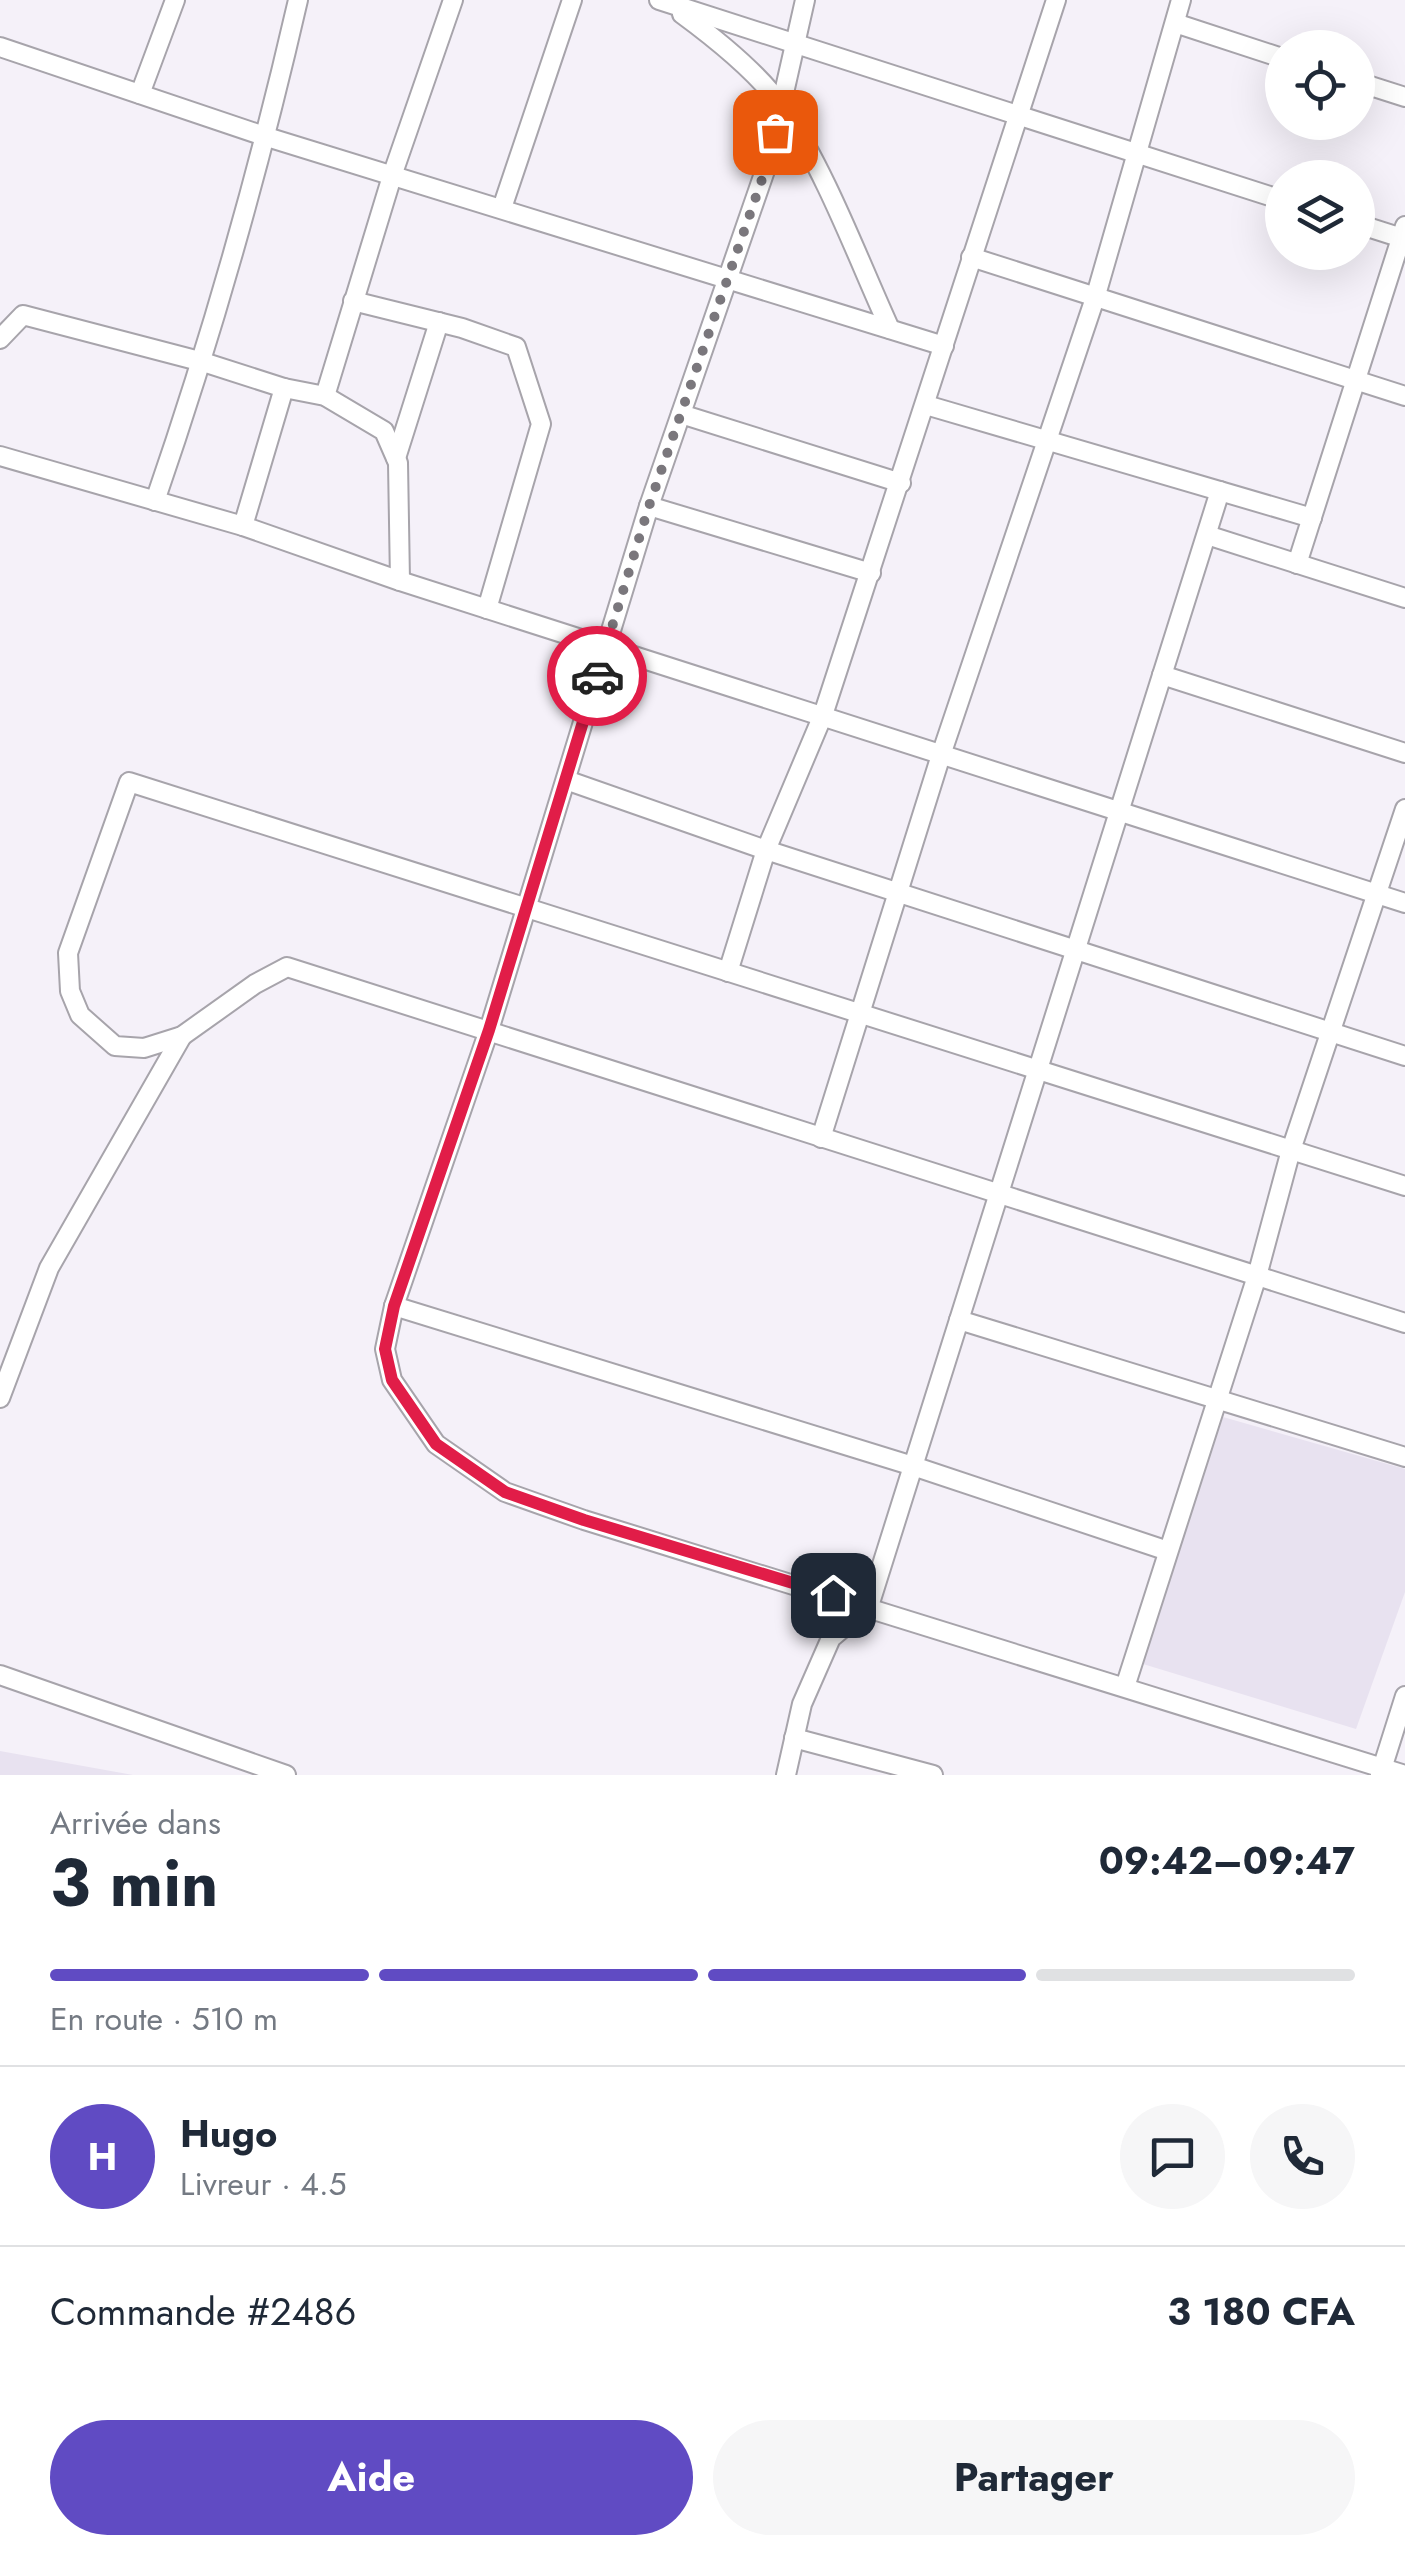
<!DOCTYPE html>
<html lang="fr">
<head>
<meta charset="utf-8">
<style>
  :root { --surface:#fff; --page:#f6f6f7; --text:#1f2937; --muted:#747a83; --line:#e0e1e3; --accent:#604bc3 }
  body { margin:0; font-family:Jost,sans-serif; background:var(--page); color:var(--text); height:100vh; display:flex; flex-direction:column; font-size:38px; white-space:nowrap }
  * { box-sizing:border-box; margin:0 }
  p { font-size:32px; color:var(--muted) }
  .icon { flex:none; width:55px; height:55px; fill:none; stroke:currentColor; stroke-width:2; stroke-linecap:round; stroke-linejoin:round }
  .map { position:relative; height:1775px; overflow:hidden }
  .drawer { display:flex; flex-direction:column; background:var(--surface); flex:1 }
  .drawer>* { flex:none }
  .fabs { position:absolute; left:1265px; top:30px; display:grid; gap:20px }
  .fabs a { display:grid; place-items:center; width:110px; height:110px; border-radius:50%; background:var(--surface); box-shadow:0 10px 40px #0002; font-size:50px }
  .pin { position:absolute; display:grid; place-items:center; width:85px; height:85px; color:#fff; margin:-42px; border-radius:20px; box-shadow:0 5px 15px #0006 }
  .courier { position:absolute; display:grid; place-items:center; width:100px; height:100px; margin:-50px; border:8px solid #e11d48; border-radius:50%; background:#fff; color:#222; box-shadow:0 2px 12px #0007 }
  .head em { font-style:normal; font-weight:700 }
  .head div { display:flex; flex-direction:column-reverse }
  .head { display:flex; align-items:center; justify-content:space-between; height:170px; padding:0 50px }
  h1 { font-size:65px; font-weight:700; line-height:75px }
  .bar { display:grid; grid-template-columns:repeat(4,1fr); gap:15px 10px; align-content:center; height:120px; padding:0 50px }
  .bar i { height:12px; border-radius:8px; background:var(--line) }
  .bar .current { background:var(--accent) }
  .bar p { grid-column:span 4 }
  .line { display:flex; align-items:center; gap:25px; padding:0 50px; border-top:2px solid var(--line) }
  .line div { flex:1 }
  .round { display:grid; place-items:center; flex:none; width:105px; height:105px; border-radius:52px; background:var(--page) }
  .cta { display:flex; gap:20px; margin-top:auto; padding:20px 50px }
  .cta a { flex:1; height:115px; border-radius:60px; background:var(--accent); color:#fff; font-size:40px; font-weight:700; line-height:115px; text-align:center }
  .cta a+a { background:var(--page); color:var(--text) }
  .map>svg:first-child { display:block }
  .built { fill:#e8e2f0 }
  .lines { fill:none; stroke-linecap:round; stroke-linejoin:round }
  .street-casing { stroke:#a7a4ab; stroke-width:22 }
  .street { stroke:#fff; stroke-width:18 }
  .done { stroke:#7a777c; stroke-width:10; stroke-dasharray:0 18 }
  .route { stroke:#e11d48; stroke-width:12 }
</style>
</head>
<body>
<div class="map">
<svg width="1405" height="1775" viewBox="0 0 1405 1775">
  <rect width="100%" height="100%" fill="#f5f1f9"/>
  <g class="built">
    <polygon points="1223,1417 1405,1469 1405,1592 1356,1729 1143,1664"/>
    <polygon points="0,1751 133,1775 0,1775"/>
  </g>
  <g class="lines">
    <defs>
      <g id="street">
        <polyline points="659,0 1282,200"/>
        <polyline points="805,0 769,159 649,506 489,1030 394,1306 385,1349 392,1380 436,1444 505,1492 584,1520 1405,1775"/>
        <path d="M 682,14 C 716,39 759,73 783,108 C 826,172 858,259 890,329"/>
        <polyline points="1175,23 1282,58"/>
        <polyline points="0,47 267,137 944,346"/>
        <polyline points="1358,82 1405,97"/>
        <polyline points="140,94 175,0"/>
        <polyline points="502,208 572,0"/>
        <polyline points="1358,224 1405,239"/>
        <polyline points="971,257 1405,396"/>
        <polyline points="353,301 462,328 516,347 541,424 487,609"/>
        <polyline points="0,339 23,315 203,362 284,388 325,396 384,431 398,463 400,581"/>
        <polyline points="325,396 393,173 453,0"/>
        <polyline points="926,405 1312,518"/>
        <polyline points="681,414 901,483"/>
        <polyline points="0,456 243,526 400,581 1405,903"/>
        <polyline points="396,458 439,322"/>
        <path d="M 155,501 C 212,336 259,170 298,0"/>
        <polyline points="649,506 871,573"/>
        <polyline points="243,526 284,388"/>
        <polyline points="1207,535 1405,598"/>
        <polyline points="1297,564 1405,226"/>
        <polyline points="1162,675 1405,753"/>
        <polyline points="566,780 766,850 1405,1056"/>
        <polyline points="728,972 766,850 823,715 1056,0"/>
        <polyline points="821,1138 941,755 1096,295 1181,0"/>
        <polyline points="1405,1186 129,782 68,953 70,991 80,1015 115,1046 144,1048 182,1036 255,984 287,967 1405,1323"/>
        <polyline points="394,1306 913,1466 1168,1551"/>
        <polyline points="959,1320 1405,1457"/>
        <polyline points="0,1398 49,1268 182,1036"/>
        <polyline points="0,1675 286,1775"/>
        <polyline points="1125,1687 1257,1276 1291,1150 1405,809"/>
        <polyline points="794,1738 933,1775"/>
        <polyline points="786,1775 802,1704 831,1638 869,1606 1220,491"/>
        <polyline points="1380,1775 1405,1696"/>
      </g>
    </defs>
    <use href="#street" class="street-casing"/>
    <use href="#street" class="street"/>
  </g>
  <g class="lines">
    <polyline class="done" points="597,676 649,506 769,159 775,132"/>
    <polyline class="route" points="597,676 489,1030 394,1306 385,1349 392,1380 436,1444 505,1492 584,1520 833,1595"/>
  </g>
</svg>
<div class="fabs">
<a><svg class="icon" aria-label="locate" viewBox="0 0 24 24"><circle cx="12" cy="12" r="6"/><path d="M12 2v4M12 18v4M2 12h4M18 12h4"/></svg></a>
<a><svg class="icon" aria-label="layers" viewBox="0 0 24 24"><path d="M12 4l9 5-9 5-9-5zM3 14l9 5 9-5"/></svg></a>
</div>
<div class="pin" style="left:775px;top:132px;background:#ea580c"><svg class="icon" aria-label="bag" viewBox="0 0 24 24"><path d="M5 8h14l-1 12H6zM9 8a3 3 0 0 1 6 0"/></svg></div>
<div class="pin" style="left:833px;top:1595px;background:#1f2937"><svg class="icon" aria-label="home" viewBox="0 0 24 24"><path d="M3 11l9-7 9 7M6 9v11h12V9"/></svg></div>
<div class="courier" style="left:597px;top:676px"><svg class="icon" aria-label="car" viewBox="0 0 24 24"><path d="M5 17H2v-5l4-1 3-4h7l3 4 3 1v5h-3M9 17h6M6 11h13"/><circle cx="7" cy="17" r="2"/><circle cx="17" cy="17" r="2"/></svg></div>
</div>
<section class="drawer">
<div class="head"><div><h1>3 min</h1><p>Arrivée dans</p></div><em>09:42–09:47</em></div>
<div class="bar"><i class="current"></i><i class="current"></i><i class="current"></i><i></i><p>En route · 510 m</p></div>
<div class="line" style="height:180px"><b class="round" style="background:var(--accent);color:#fff">H</b><div><b>Hugo</b><p>Livreur · 4.5</p></div><a class="round"><svg class="icon" aria-label="chat" viewBox="0 0 24 24"><path d="M4 5h16v11H9l-5 4z"/></svg></a><a class="round"><svg class="icon" aria-label="phone" viewBox="0 0 24 24"><path d="M5 4h4l2 5-3 2q2 4 5 5l2-3 5 2v4C11 20 4 13 5 4z"/></svg></a></div>
<div class="line" style="height:130px"><div>Commande #2486</div><b>3 180 CFA</b></div>
<div class="cta"><a>Aide</a><a>Partager</a></div>
</section>
</body>
</html>
